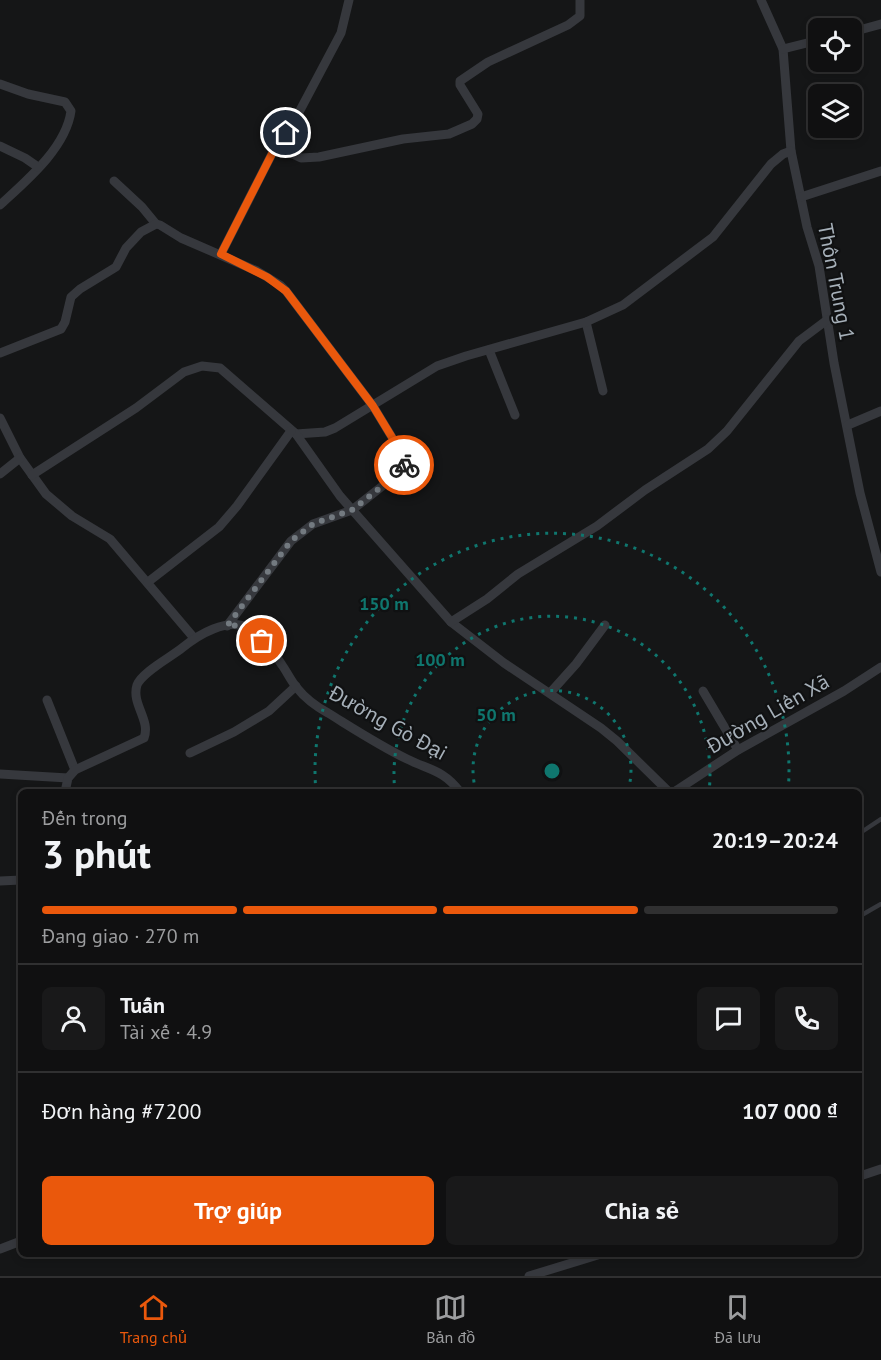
<!DOCTYPE html>
<html lang="vi">
<head>
<meta charset="utf-8">
<style>
  :root { --surface:#101011; --page:#19191a; --text:#f1f3f6; --muted:#9c9d9f; --line:#303031; --accent:#ea580c }
  body { margin:0; font-family:"PT Sans",sans-serif; background:var(--page); color:var(--text); height:100vh; display:flex; flex-direction:column; font-size:22px; white-space:nowrap }
  * { box-sizing:border-box; margin:0 }
  p { font-size:20px; color:var(--muted) }
  .icon { flex:none; width:33px; height:33px; fill:none; stroke:currentColor; stroke-width:2; stroke-linecap:round; stroke-linejoin:round }
  .map { position:relative; flex:1; overflow:hidden }
  .panel { position:absolute; left:18px; top:789px; width:844px; height:468px; display:flex; flex-direction:column; background:var(--surface); border-radius:9px; box-shadow:0 3px 9px #0003,0 0 0 2px var(--line) }
  .panel>* { flex:none }
  .tools { position:absolute; left:808px; top:18px; display:grid; gap:12px }
  .tools a { display:grid; place-items:center; width:54px; height:54px; border-radius:9px; background:var(--surface); box-shadow:0 3px 9px #0003,0 0 0 2px var(--line); font-size:30px }
  .pin { position:absolute; display:grid; place-items:center; width:51px; height:51px; color:#fff; margin:-26px; border:3px solid #fff; border-radius:50%; box-shadow:0 2px 6px #0007 }
  .courier { position:absolute; display:grid; place-items:center; width:60px; height:60px; margin:-30px; border:4px solid #ea580c; border-radius:50%; background:#fff; color:#222; box-shadow:0 2px 8px #0007 }
  .summary em { font-style:normal; font-weight:600 }
  .summary div { display:flex; flex-direction:column-reverse }
  .summary { display:flex; align-items:center; justify-content:space-between; height:102px; padding:0 24px }
  h1 { font-size:39px; font-weight:600; line-height:45px }
  .bar { display:grid; grid-template-columns:repeat(4,1fr); gap:9px 6px; align-content:center; height:72px; padding:0 24px }
  .bar i { height:8px; border-radius:4px; background:var(--line) }
  .bar .active { background:var(--accent) }
  .bar p { grid-column:span 4 }
  .line { display:flex; align-items:center; gap:15px; padding:0 24px; border-top:2px solid var(--line) }
  .line div { flex:1 }
  .round { display:grid; place-items:center; flex:none; width:63px; height:63px; border-radius:9px; background:var(--page) }
  .primary-button { display:flex; gap:12px; margin-top:auto; padding:12px 24px }
  .primary-button a { flex:1; height:69px; border-radius:9px; background:var(--accent); color:#fff; font-size:24px; font-weight:600; line-height:69px; text-align:center }
  .primary-button a+a { background:var(--page); color:var(--text) }
  .tabs { display:flex; justify-content:space-around; align-items:center; height:84px; border-top:2px solid var(--line); background:var(--surface); font-size:16px; color:var(--muted) }
  .tabs a { display:grid; justify-items:center; gap:3px }
  .tabs .active { color:var(--accent) }
  .map>svg:first-child { display:block }
  .lines { fill:none; stroke-linecap:round; stroke-linejoin:round }
  .service { stroke:#36383d; stroke-width:4.5 }
  .minor { stroke:#36383d; stroke-width:9 }
  .done { stroke:#737a80; stroke-width:6; stroke-dasharray:0 10.8 }
  .route { stroke:#ea580c; stroke-width:8 }
  .ring { fill:none; stroke:#0f766e; stroke-width:3; stroke-dasharray:3 6 }
  .labels { text-anchor:middle; stroke-width:4.5; stroke-linejoin:round; paint-order:stroke }
  .street-label { font-size:21px; fill:#a6b0b9; stroke:#101112 }
  .centre { fill:#0f766e; stroke:#101112; stroke-width:3 }
  .ring-label { font-size:18px; text-anchor:middle; font-weight:bold; fill:#0f766e; stroke:#101112; stroke-width:4.5; stroke-linejoin:round; paint-order:stroke }
</style>
</head>
<body>
<div class="map">
<svg width="881" height="1276" viewBox="0 0 881 1276">
  <rect width="100%" height="100%" fill="#151617"/>
  <g class="lines">
    <g class="service">
      <polyline points="860,833 881,819"/>
      <polyline points="860,916 881,904"/>
    </g>
    <g class="minor">
      <polyline points="761,0 783,49 791,151 807,227 819,266 834,363 860,493 881,572"/>
      <polyline points="852,32 881,24"/>
      <polyline points="783,49 819,40"/>
      <path d="M 0,84 L 28,94 L 65,102 L 71,111 C 66,148 26,181 0,205"/>
      <polyline points="0,146 25,158 38,167"/>
      <polyline points="276,146 301,158 319,157 403,139 449,134 472,124 477,119 478,114 460,85 460,81 488,62 568,25 580,16 580,0"/>
      <polyline points="114,181 142,207 156,224"/>
      <polyline points="801,197 881,171"/>
      <polyline points="221,254 276,146 297,116 341,33 349,0"/>
      <polyline points="586,322 603,391"/>
      <polyline points="489,350 515,415"/>
      <polyline points="0,353 61,329 65,322 71,297 80,289 116,267 126,248 141,232 156,224 160,225 181,238 257,271 280,285 286,291 373,406 407,462 390,480 352,510 313,524 291,541 227,626"/>
      <polyline points="0,418 20,458 46,494 72,516 110,539 194,638"/>
      <polyline points="848,425 881,411"/>
      <polyline points="296,434 325,432 335,428 437,366 466,356 586,322 623,305 713,237 771,164 783,154 791,151"/>
      <polyline points="0,474 20,458"/>
      <polyline points="32,475 136,408 184,372 202,366 220,368 296,434 340,496 451,622 504,663 601,728 617,741 669,792"/>
      <polyline points="148,582 219,527 237,506 291,431"/>
      <polyline points="451,622 487,599 518,574 597,526 645,490 708,449 727,431 799,341 827,320"/>
      <polyline points="703,691 738,750"/>
      <polyline points="550,693 576,664 605,625"/>
      <polyline points="47,700 75,770"/>
      <polyline points="190,753 234,732 269,711 296,686"/>
      <polyline points="0,774 68,778"/>
      <path d="M 65,792 L 68,778 L 75,770 L 144,738 C 151,720 131,704 137,685 C 142,672 171,657 182,648 C 198,635 227,617 249,628 C 260,633 275,654 282,665 C 287,672 291,681 297,688 C 305,698 317,707 328,713 C 354,729 380,746 407,759 C 429,770 444,770 460,792"/>
      <polyline points="674,792 738,750 844,691 881,667"/>
      <polyline points="0,881 21,880"/>
      <polyline points="860,1176 881,1169"/>
      <polyline points="0,1249 21,1241"/>
      <polyline points="529,1276 601,1254"/>
    </g>
  </g>
  <g class="lines">
    <path class="done" d="M 262,641 C 251,629 244,624 227,626 L 291,541 L 313,524 L 352,510 L 390,480 L 404,465"/>
    <polyline class="route" points="286,133 276,146 221,254 267,277 286,291 373,406 407,462 404,465"/>
  </g>
  <g class="ring">
    <path d="M476 791A79 79 0 1 1 628 791"/>
    <path d="M395 792A158 158 0 1 1 709 792"/>
    <path d="M316 792A237 237 0 1 1 788 792"/>
  </g>
  <g class="labels">
    <g class="street-label">
      <text transform="translate(836 282) rotate(79)" y="7">Thôn Trung 1</text>
      <text transform="translate(768 714) rotate(-30)" y="7">Đường Liên Xã</text>
      <text transform="translate(388 723) rotate(29)" y="7">Đường Gò Đại</text>
    </g>
  </g>
  <circle cx="552" cy="771" r="9" class="centre"/>
  <g class="ring-label">
    <text x="384" y="610">150 m</text>
    <text x="440" y="666">100 m</text>
    <text x="496" y="721">50 m</text>
  </g>
</svg>
<div class="tools">
<a><svg class="icon" aria-label="locate" viewBox="0 0 24 24"><circle cx="12" cy="12" r="6"/><path d="M12 2v4M12 18v4M2 12h4M18 12h4"/></svg></a>
<a><svg class="icon" aria-label="layers" viewBox="0 0 24 24"><path d="M12 4l9 5-9 5-9-5zM3 14l9 5 9-5"/></svg></a>
</div>
<div class="pin" style="left:262px;top:641px;background:#ea580c"><svg class="icon" aria-label="bag" viewBox="0 0 24 24"><path d="M5 8h14l-1 12H6zM9 8a3 3 0 0 1 6 0"/></svg></div>
<div class="pin" style="left:286px;top:133px;background:#1f2937"><svg class="icon" aria-label="home" viewBox="0 0 24 24"><path d="M3 11l9-7 9 7M6 9v11h12V9"/></svg></div>
<div class="courier" style="left:404px;top:465px"><svg class="icon" aria-label="bike" viewBox="0 0 24 24"><circle cx="6" cy="16" r="4"/><circle cx="18" cy="16" r="4"/><path d="M6 16l4-8h5l3 8M10 8l3 8H6M13 5h3"/></svg></div>
<section class="panel">
<div class="summary"><div><h1>3 phút</h1><p>Đến trong</p></div><em>20:19–20:24</em></div>
<div class="bar"><i class="active"></i><i class="active"></i><i class="active"></i><i></i><p>Đang giao · 270 m</p></div>
<div class="line" style="height:108px"><a class="round"><svg class="icon" aria-label="person" viewBox="0 0 24 24"><circle cx="12" cy="8" r="4"/><path d="M4 21q1-7 8-7t8 7"/></svg></a><div><b>Tuấn</b><p>Tài xế · 4.9</p></div><a class="round"><svg class="icon" aria-label="chat" viewBox="0 0 24 24"><path d="M4 5h16v11H9l-5 4z"/></svg></a><a class="round"><svg class="icon" aria-label="phone" viewBox="0 0 24 24"><path d="M5 4h4l2 5-3 2q2 4 5 5l2-3 5 2v4C11 20 4 13 5 4z"/></svg></a></div>
<div class="line" style="height:78px"><div>Đơn hàng #7200</div><b>107 000 ₫</b></div>
<div class="primary-button"><a>Trợ giúp</a><a>Chia sẻ</a></div>
</section>
</div>
<nav class="tabs">
<a class="active"><svg class="icon" aria-label="home" viewBox="0 0 24 24"><path d="M3 11l9-7 9 7M6 9v11h12V9"/></svg>Trang chủ</a>
<a><svg class="icon" aria-label="map" viewBox="0 0 24 24"><path d="M3 6l6-2 6 2 6-2v14l-6 2-6-2-6 2zM9 4v14M15 6v14"/></svg>Bản đồ</a>
<a><svg class="icon" aria-label="saved" viewBox="0 0 24 24"><path d="M7 4h10v16l-5-4-5 4z"/></svg>Đã lưu</a>
</nav>
</body>
</html>
